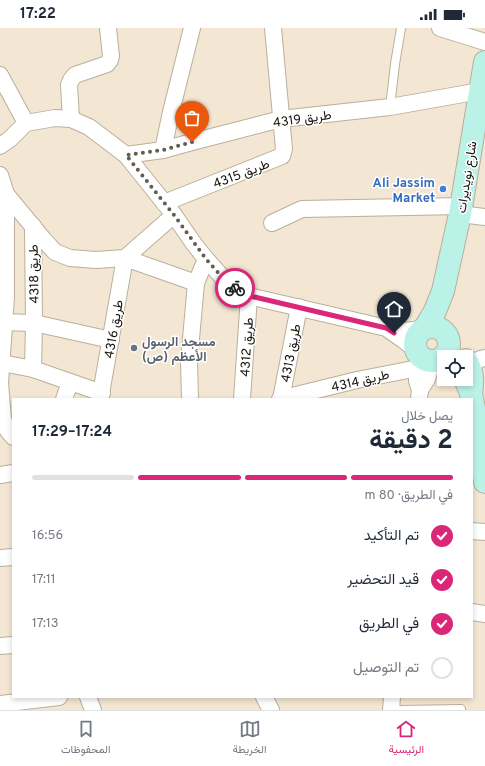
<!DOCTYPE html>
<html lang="ar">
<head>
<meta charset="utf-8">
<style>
  :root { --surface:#fff; --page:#f6f6f7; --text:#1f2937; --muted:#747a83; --line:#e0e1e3; --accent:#db2777 }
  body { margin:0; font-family:Overpass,Vazirmatn,sans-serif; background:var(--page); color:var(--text); direction:rtl; height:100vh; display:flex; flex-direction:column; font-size:15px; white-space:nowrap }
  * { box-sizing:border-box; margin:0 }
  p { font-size:13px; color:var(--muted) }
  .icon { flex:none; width:22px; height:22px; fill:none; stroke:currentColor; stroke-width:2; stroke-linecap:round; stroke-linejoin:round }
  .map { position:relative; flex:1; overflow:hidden; direction:ltr }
  .sheet { position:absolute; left:12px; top:370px; width:461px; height:300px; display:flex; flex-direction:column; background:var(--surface); border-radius:0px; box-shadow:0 2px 6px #0003; direction:rtl }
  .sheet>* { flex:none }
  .buttons { position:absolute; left:437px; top:322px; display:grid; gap:8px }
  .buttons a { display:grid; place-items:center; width:36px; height:36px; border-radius:0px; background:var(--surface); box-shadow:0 2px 6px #0003; font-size:20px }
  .pin { position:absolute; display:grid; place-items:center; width:34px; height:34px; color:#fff; margin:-41px -17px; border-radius:50% 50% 50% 0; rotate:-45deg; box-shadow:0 0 4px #0007 }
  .pin .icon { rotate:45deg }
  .courier { position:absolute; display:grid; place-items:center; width:40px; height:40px; margin:-20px; border:3px solid #db2777; border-radius:50%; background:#fff; color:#222; box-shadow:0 1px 5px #0007 }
  .head em { font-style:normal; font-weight:700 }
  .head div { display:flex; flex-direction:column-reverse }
  .head { display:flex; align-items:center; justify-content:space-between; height:68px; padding:0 20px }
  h1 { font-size:26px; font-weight:700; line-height:30px }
  .bar { display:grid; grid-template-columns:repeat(4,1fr); gap:6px 4px; align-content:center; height:48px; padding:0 20px }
  .bar i { height:5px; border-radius:3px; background:var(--line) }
  .bar .on { background:var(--accent) }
  .bar p { grid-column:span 4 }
  ol { padding:0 20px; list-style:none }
  li { display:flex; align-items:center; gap:12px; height:44px }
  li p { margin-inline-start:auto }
  li .icon { padding:4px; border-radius:50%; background:var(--accent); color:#fff; stroke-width:4 }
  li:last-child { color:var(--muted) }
  li i { width:22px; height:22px; border:2px solid var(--line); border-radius:50% }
  .status { display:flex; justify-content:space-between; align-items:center; height:28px; padding:0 20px; background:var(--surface); direction:ltr }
  .status svg { height:11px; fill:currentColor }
  .dock { display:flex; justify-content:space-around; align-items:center; height:56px; border-top:1px solid var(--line); background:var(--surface); font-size:11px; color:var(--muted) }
  .dock a { display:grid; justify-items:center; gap:2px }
  .dock .on { color:var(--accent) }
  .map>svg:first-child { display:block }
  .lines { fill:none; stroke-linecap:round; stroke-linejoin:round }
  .lane-casing { stroke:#baaf9c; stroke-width:10 }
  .street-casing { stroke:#baaf9c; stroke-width:18 }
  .secondary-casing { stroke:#baaf9c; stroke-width:24 }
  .lane { stroke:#fff; stroke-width:8 }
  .street { stroke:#fff; stroke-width:16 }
  .secondary { stroke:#bbf2e8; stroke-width:22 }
  .done { stroke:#635d52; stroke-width:4; stroke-dasharray:0 7.2 }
  .route { stroke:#db2777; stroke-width:5 }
  .shop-dot { fill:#3f7fe0; stroke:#fff; stroke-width:1.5 }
  .worship-dot { fill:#6b7280; stroke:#fff; stroke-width:1.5 }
  .labels { text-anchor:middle; stroke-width:3; stroke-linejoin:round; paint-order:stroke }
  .street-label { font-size:13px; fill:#16120c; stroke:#fff }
  .shop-label { font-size:13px; font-weight:bold; fill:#366cbe; stroke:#fff; text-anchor:end }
  .worship-label { font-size:13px; font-weight:bold; fill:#5b616d; stroke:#fff; text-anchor:start }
</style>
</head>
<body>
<div class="status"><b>17:22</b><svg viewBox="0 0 49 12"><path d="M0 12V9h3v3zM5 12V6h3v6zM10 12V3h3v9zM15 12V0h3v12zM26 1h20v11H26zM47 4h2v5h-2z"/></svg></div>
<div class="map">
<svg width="485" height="682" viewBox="0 0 485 682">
  <rect width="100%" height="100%" fill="#f3e7d3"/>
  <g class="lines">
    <defs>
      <g id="lane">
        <polyline points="390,79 395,36 401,0"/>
        <polyline points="400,682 461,681"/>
      </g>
      <g id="street">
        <polyline points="440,0 485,14"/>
        <polyline points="0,47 26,95"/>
        <polyline points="71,91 69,57 71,52 75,47 107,36 110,32 111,28 108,0"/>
        <polyline points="0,118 10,111 26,95 55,90 71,91 89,99 126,127 174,187 194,216 206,231 223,250 236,261 249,268 395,302 404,303 423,301"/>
        <polyline points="163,122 171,84 192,0"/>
        <polyline points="126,127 163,122 192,114 281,91 390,79 480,63"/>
        <polyline points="0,147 6,166 44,212 55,224 70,230 96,232 125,230 174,187"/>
        <polyline points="6,166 6,269 0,355 3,391 8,403 13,409"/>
        <polyline points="164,175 282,128 284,121 273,0"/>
        <polyline points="460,186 485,189"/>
        <polyline points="272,195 302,181 461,178"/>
        <polyline points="33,198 34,295 33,341"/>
        <polyline points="0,294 34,295 111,312"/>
        <polyline points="389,302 402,311 416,322"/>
        <polyline points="2,335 33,341 102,365"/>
        <path d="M 470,339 C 475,334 478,331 485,330"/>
        <polyline points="420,362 427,351 432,333"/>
        <polyline points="64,371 70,354"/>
        <polyline points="100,371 125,230 196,255"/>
        <polyline points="190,371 189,333 196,255 206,231"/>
        <polyline points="242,371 249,268"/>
        <polyline points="280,371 357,352 418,340"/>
        <polyline points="281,371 299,279"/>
        <polyline points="419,371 420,362 417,353 417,348 420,328"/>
        <polyline points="0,447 13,445"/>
        <polyline points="472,503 485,504"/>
        <polyline points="0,530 13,529"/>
        <polyline points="472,584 485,586"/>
        <polyline points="0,618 13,617"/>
        <polyline points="88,669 93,682"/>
        <polyline points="264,669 271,682"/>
        <polyline points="0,676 59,669"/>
        <polyline points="391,682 392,669"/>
      </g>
      <g id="secondary">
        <circle cx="432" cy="316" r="17"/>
        <polyline points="425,300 435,283 443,263 460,186 485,34"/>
        <path d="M 466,332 C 473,344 473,352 471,365"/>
        <polyline points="465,351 471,365 478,401 485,454"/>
      </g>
    </defs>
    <use href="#lane" class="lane-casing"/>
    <use href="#street" class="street-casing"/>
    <use href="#secondary" class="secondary-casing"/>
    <use href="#lane" class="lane"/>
    <use href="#street" class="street"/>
    <use href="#secondary" class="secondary"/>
  </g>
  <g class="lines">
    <polyline class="done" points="192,114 163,122 126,127 174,187 206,231 223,250 235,260"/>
    <polyline class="route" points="235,260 250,268 386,300 394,305"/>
  </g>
  <circle class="shop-dot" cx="443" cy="161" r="4"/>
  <circle class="worship-dot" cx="134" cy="320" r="4"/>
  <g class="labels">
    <g class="street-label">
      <text transform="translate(302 90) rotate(-8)" y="5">طريق 4319</text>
      <text transform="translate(241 145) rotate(-21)" y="5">طريق 4315</text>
      <text transform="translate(466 149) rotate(-81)" y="5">شارع نويديرات</text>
      <text transform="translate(33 246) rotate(-91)" y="5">طريق 4318</text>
      <text transform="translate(113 301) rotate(-80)" y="5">طريق 4316</text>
      <text transform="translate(246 319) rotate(-86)" y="5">طريق 4312</text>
      <text transform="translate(290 325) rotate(-79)" y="5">طريق 4313</text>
      <text transform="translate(360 352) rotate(-13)" y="5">طريق 4314</text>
    </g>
    <g class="shop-label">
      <text x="435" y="159">Ali Jassim<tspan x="435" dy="15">Market</tspan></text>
    </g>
    <g class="worship-label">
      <text x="142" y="318">مسجد الرسول<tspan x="142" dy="15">الأعظم (ص)</tspan></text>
    </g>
  </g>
</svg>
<div class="buttons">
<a><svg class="icon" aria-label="locate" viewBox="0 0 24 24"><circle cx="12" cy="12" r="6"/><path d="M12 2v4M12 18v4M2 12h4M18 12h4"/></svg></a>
</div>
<div class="pin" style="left:192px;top:114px;background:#ea580c"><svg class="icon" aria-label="bag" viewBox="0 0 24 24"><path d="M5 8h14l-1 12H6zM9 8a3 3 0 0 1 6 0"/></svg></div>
<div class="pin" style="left:394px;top:305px;background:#1f2937"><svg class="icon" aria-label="home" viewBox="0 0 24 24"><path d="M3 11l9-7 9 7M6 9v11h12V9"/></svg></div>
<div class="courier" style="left:235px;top:260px"><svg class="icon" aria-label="bike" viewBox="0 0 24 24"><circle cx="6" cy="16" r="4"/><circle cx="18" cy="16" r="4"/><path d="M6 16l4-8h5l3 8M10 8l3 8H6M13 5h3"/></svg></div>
<section class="sheet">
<div class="head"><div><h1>2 دقيقة</h1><p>يصل خلال</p></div><em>17:24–17:29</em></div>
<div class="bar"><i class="on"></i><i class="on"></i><i class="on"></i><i></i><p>في الطريق · 80 m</p></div>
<ol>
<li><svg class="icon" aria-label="check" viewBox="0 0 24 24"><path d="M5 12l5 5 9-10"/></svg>تم التأكيد<p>16:56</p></li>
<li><svg class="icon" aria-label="check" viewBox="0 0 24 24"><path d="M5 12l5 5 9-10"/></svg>قيد التحضير<p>17:11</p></li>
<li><svg class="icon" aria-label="check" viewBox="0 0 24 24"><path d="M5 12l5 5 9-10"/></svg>في الطريق<p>17:13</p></li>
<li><i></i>تم التوصيل</li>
</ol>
</section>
</div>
<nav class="dock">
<a class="on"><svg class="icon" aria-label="home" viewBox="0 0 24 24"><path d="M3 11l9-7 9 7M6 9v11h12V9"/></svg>الرئيسية</a>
<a><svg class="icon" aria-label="map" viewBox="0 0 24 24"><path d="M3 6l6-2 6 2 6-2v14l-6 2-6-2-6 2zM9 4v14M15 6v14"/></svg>الخريطة</a>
<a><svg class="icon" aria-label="saved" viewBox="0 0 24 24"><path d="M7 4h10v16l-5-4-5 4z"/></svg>المحفوظات</a>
</nav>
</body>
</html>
